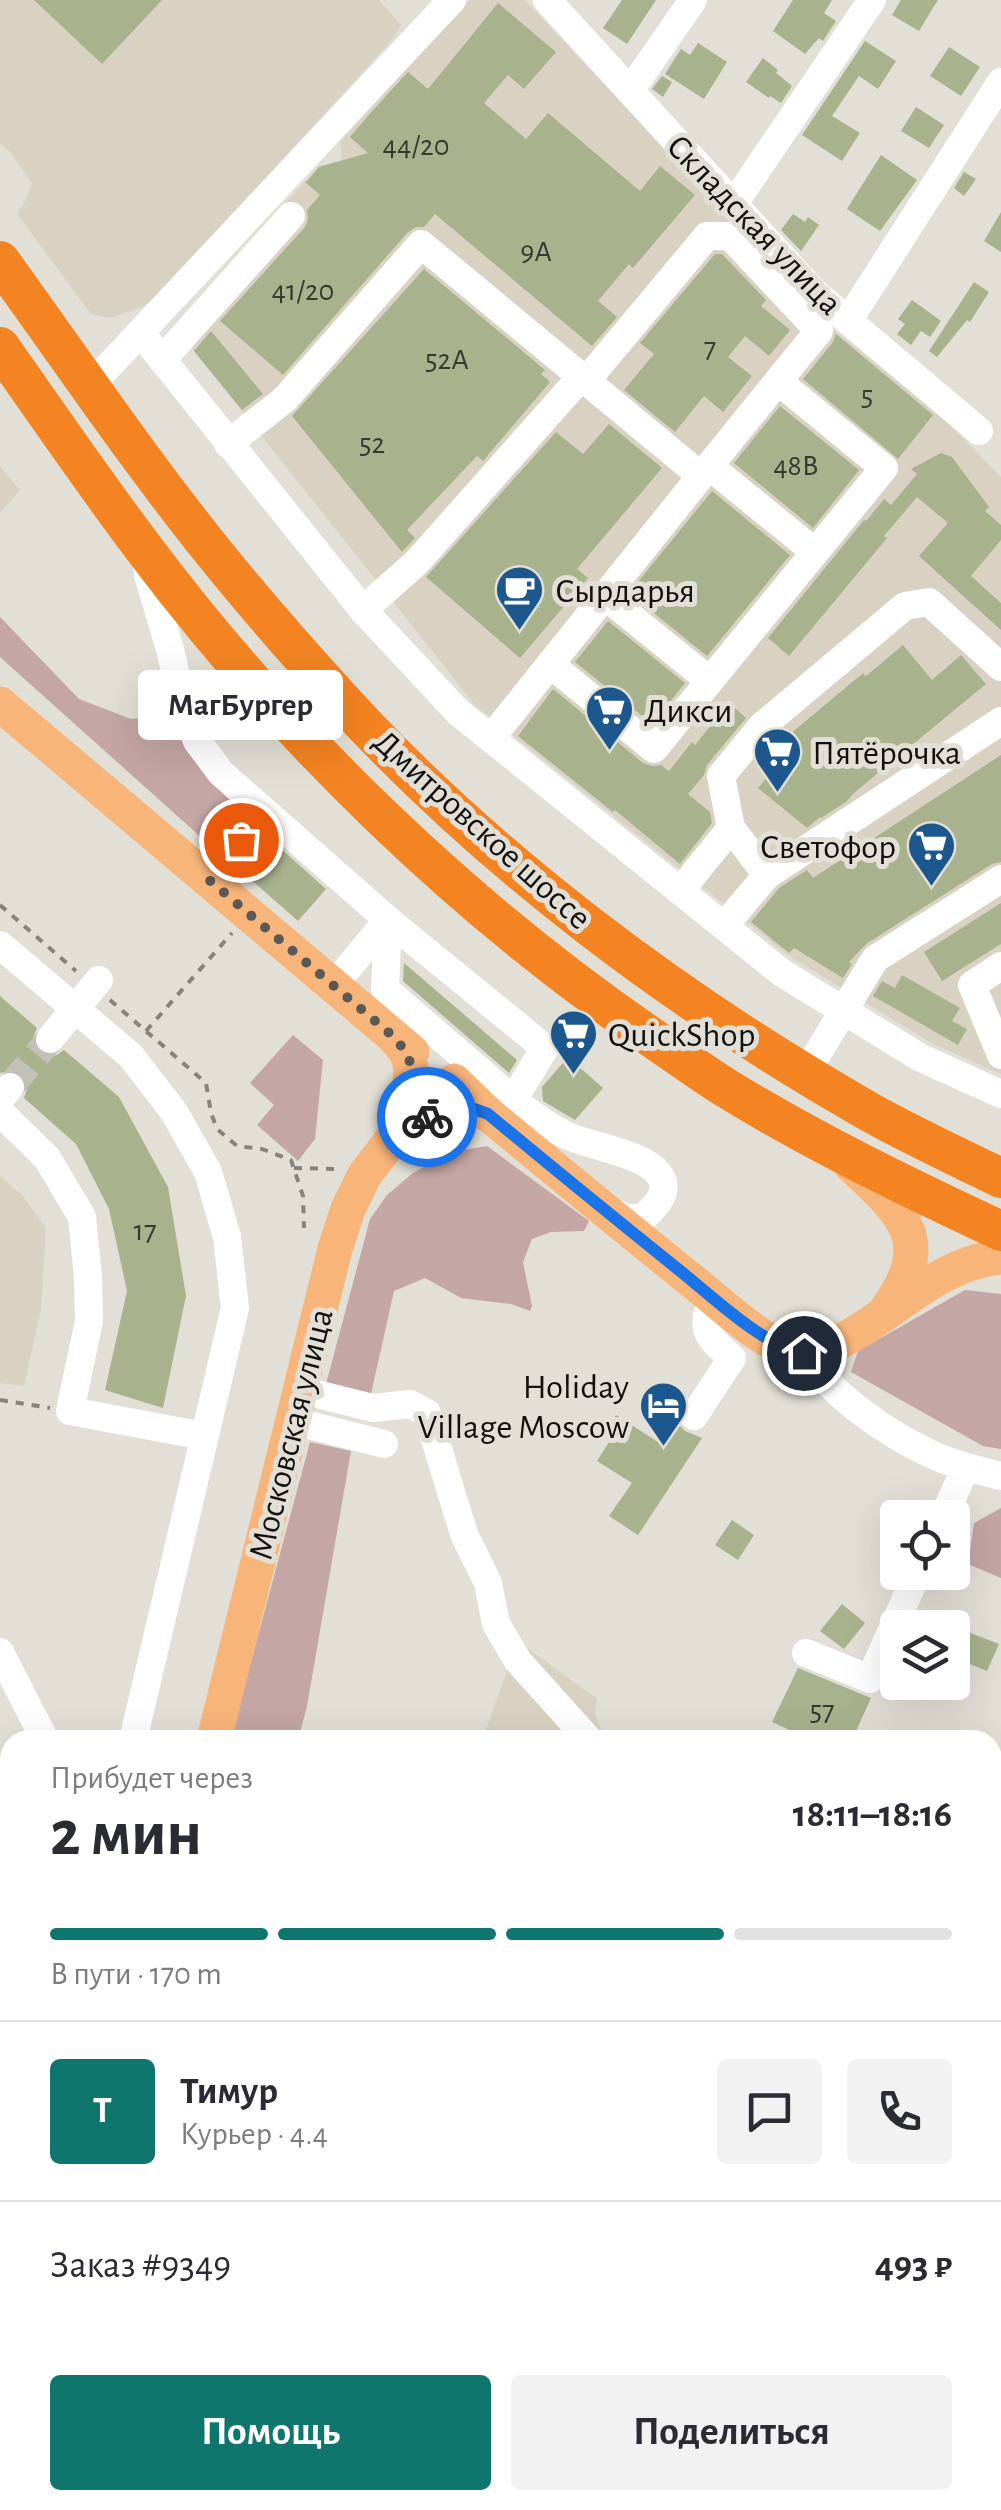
<!DOCTYPE html>
<html lang="ru">
<head>
<meta charset="utf-8">
<style>
  :root { --surface:#fff; --page:#f2f2f3; --text:#2b2b33; --muted:#7c7c81; --line:#e1e1e2; --accent:#0f766e }
  body { margin:0; font-family:"Alegreya Sans",sans-serif; background:var(--page); color:var(--text); height:100vh; display:flex; flex-direction:column; font-size:38px; white-space:nowrap }
  * { box-sizing:border-box; margin:0 }
  p { font-size:32px; color:var(--muted) }
  .icon { flex:none; width:55px; height:55px; fill:none; stroke:currentColor; stroke-width:2; stroke-linecap:round; stroke-linejoin:round }
  .map { position:relative; flex:1; overflow:hidden }
  .side { position:absolute; left:0px; top:1730px; width:1002px; height:780px; display:flex; flex-direction:column; background:var(--surface); border-radius:30px 30px 0 0; box-shadow:0 10px 40px #0002 }
  .side>* { flex:none }
  .controls { position:absolute; left:880px; top:1500px; display:grid; gap:20px }
  .controls a { display:grid; place-items:center; width:90px; height:90px; border-radius:10px; background:var(--surface); box-shadow:0 10px 40px #0002; font-size:50px }
  .pin { position:absolute; display:grid; place-items:center; width:85px; height:85px; color:#fff; margin:-42px; border:5px solid #fff; border-radius:50%; box-shadow:0 2px 10px #0007 }
  .courier { position:absolute; display:grid; place-items:center; width:100px; height:100px; margin:-50px; border:8px solid #1a73e8; border-radius:50%; background:#fff; color:#222; box-shadow:0 2px 12px #0007 }
  .bubble { position:absolute; height:70px; border-radius:10px; background:var(--surface); box-shadow:0 10px 40px #0002; font-size:32px; font-weight:600; line-height:70px; text-align:center }
  .summary em { font-style:normal; font-weight:600 }
  .summary div { display:flex; flex-direction:column-reverse }
  .summary { display:flex; align-items:center; justify-content:space-between; height:170px; padding:0 50px }
  h1 { font-size:65px; font-weight:600; line-height:75px }
  .bar { display:grid; grid-template-columns:repeat(4,1fr); gap:15px 10px; align-content:center; height:120px; padding:0 50px }
  .bar i { height:12px; border-radius:8px; background:var(--line) }
  .bar .active { background:var(--accent) }
  .bar p { grid-column:span 4 }
  .line { display:flex; align-items:center; gap:25px; padding:0 50px; border-top:2px solid var(--line) }
  .line div { flex:1 }
  .round { display:grid; place-items:center; flex:none; width:105px; height:105px; border-radius:10px; background:var(--page) }
  .primary-button { display:flex; gap:20px; margin-top:auto; padding:20px 50px }
  .primary-button a { flex:1; height:115px; border-radius:10px; background:var(--accent); color:#fff; font-size:40px; font-weight:600; line-height:115px; text-align:center }
  .primary-button a+a { background:var(--page); color:var(--text) }
  .map>svg:first-child { display:block }
  .built { fill:#d9d2c3 }
  .green { fill:#c4a6a4 }
  .building { fill:#a8b28d }
  .lines { fill:none; stroke-linecap:round; stroke-linejoin:round }
  .minor-tunnel { stroke:#c3c0b8; stroke-width:28; stroke-dasharray:28 14; stroke-linecap:butt }
  .path { stroke:#86837d; stroke-width:4; stroke-dasharray:8 8; stroke-linecap:butt }
  .minor { stroke:#fff; stroke-width:28 }
  .major { stroke:#f8b57a; stroke-width:35 }
  .highway { stroke:#f38421; stroke-width:40 }
  .done { stroke:#5b5955; stroke-width:10; stroke-dasharray:0 18 }
  .route { stroke:#1a73e8; stroke-width:12 }
  .labels { text-anchor:middle; stroke-width:10; stroke-linejoin:round; paint-order:stroke }
  .number-label { font-size:30px; fill:#38392e }
  .street-label { font-size:35px; fill:#13110f; stroke:#e2dfd6 }
  .poi-label { font-size:35px; fill:#13110f; stroke:#e2dfd6; text-anchor:start }
</style>
</head>
<body>
<div class="map">
<svg width="1001" height="2510" viewBox="0 0 1001 2510">
  <rect width="100%" height="100%" fill="#e2dfd6"/>
  <g class="built">
    <polygon points="0,0 379,0 401,25 392,40 155,298 140,308 111,318 91,314 17,214 25,202 32,184 11,153 0,143"/>
    <polygon points="469,0 525,0 834,330 941,416 1001,477 1001,1074 933,1044 789,956 475,705 174,326 319,166 342,160 340,142"/>
    <polygon points="0,466 20,490 0,513"/>
    <polygon points="0,1176 22,1195 46,1228 41,1309 24,1386 0,1383"/>
    <polygon points="518,1641 597,1699 595,1713 605,1740 482,1740"/>
    <polygon points="0,2447 10,2466 10,2500 25,2500 5,2510 0,2510"/>
    <polygon points="207,2500 260,2500 236,2510 207,2510"/>
  </g>
  <g class="green">
    <polygon points="0,617 79,699 131,719 178,716 201,769 242,814 213,848 0,657"/>
    <polygon points="293,1035 323,1060 315,1139 298,1161 257,1125 274,1105 250,1083"/>
    <polygon points="487,1146 589,1221 584,1231 551,1232 532,1239 523,1262 532,1306 530,1311 511,1304 461,1298 425,1278 394,1291 371,1394 326,1384 370,1219 387,1195 413,1173 451,1152"/>
    <polygon points="965,1290 1001,1294 1001,1449 983,1446 851,1372 858,1351"/>
    <polygon points="310,1442 351,1451 307,1706 298,1740 230,1740"/>
    <polygon points="1001,1508 1001,1578 968,1564 974,1523"/>
    <polygon points="993,1884 1001,1885 1001,2510 752,2510 749,2500 992,2500"/>
    <polygon points="10,2084 10,2457 6,2459 0,2447 0,2088"/>
    <polygon points="437,2500 608,2500 610,2507 593,2510 441,2510"/>
  </g>
  <g class="building">
    <polygon points="34,0 162,0 102,64"/>
    <polygon points="622,0 656,0 627,44 603,28"/>
    <polygon points="793,0 832,0 824,13 836,21 823,41 819,38 805,54 773,31"/>
    <polygon points="901,0 938,0 919,31 892,15"/>
    <polygon points="498,3 556,52 524,89 508,75 484,103 526,139 548,113 640,191 660,166 695,195 633,268 629,264 598,301 617,317 592,346 435,214 424,227 416,227 408,232 283,375 220,321 305,227 308,219 307,210 320,195 305,182 308,180 319,167 368,153 350,137 374,109 408,72 428,89"/>
    <polygon points="865,41 896,61 878,89 859,76 832,116 860,133 842,161 802,135"/>
    <polygon points="698,43 727,62 704,99 665,74 681,49 690,55"/>
    <polygon points="949,47 980,67 961,96 930,76"/>
    <polygon points="763,58 778,70 776,73 792,86 781,103 770,96 769,98 746,82"/>
    <polygon points="662,76 672,82 663,97 652,89"/>
    <polygon points="916,107 944,125 929,148 901,131"/>
    <polygon points="881,155 917,180 880,231 847,209"/>
    <polygon points="964,172 976,179 964,196 954,188"/>
    <polygon points="1001,212 1001,252 984,241"/>
    <polygon points="793,214 805,222 808,217 819,225 801,251 781,230"/>
    <polygon points="715,254 722,254 766,300 761,306 790,330 769,356 745,336 728,357 752,376 723,412 704,396 675,432 624,390 654,354 640,343"/>
    <polygon points="424,269 545,370 541,374 550,382 483,461 477,456 407,530 415,538 402,552 292,416"/>
    <polygon points="974,282 989,292 970,322 967,320 937,357 929,351"/>
    <polygon points="912,300 941,321 930,337 921,331 911,345 897,334 905,324 898,319"/>
    <polygon points="211,331 263,394 242,410 194,351"/>
    <polygon points="836,334 933,415 898,459 803,379 833,342"/>
    <polygon points="780,406 859,470 813,528 734,463"/>
    <polygon points="609,424 662,468 577,569 588,578 520,658 426,577 556,432 583,454"/>
    <polygon points="941,453 952,457 989,507 985,511 1001,525 1001,540 971,576 1001,603 1001,630 919,556 948,523 917,497 884,536 887,538 789,656 768,638 864,520 866,521 884,499 891,505 917,474 911,469"/>
    <polygon points="712,491 790,555 707,656 629,593"/>
    <polygon points="608,621 685,683 652,724 575,662"/>
    <polygon points="903,645 932,680 961,655 986,684 855,792 846,802 821,818 820,817 807,828 758,788 769,775 761,768 789,735 863,673 866,676"/>
    <polygon points="553,689 643,763 652,766 661,765 669,771 692,742 695,745 729,703 746,718 707,765 704,775 688,794 710,812 712,823 680,864 615,810 613,812 518,736"/>
    <polygon points="1001,755 1001,862 992,864 866,944 849,962 852,964 843,978 794,948 789,953 751,922 779,888 807,870 813,878"/>
    <polygon points="261,831 326,889 298,921 239,869 255,851 258,842 258,835"/>
    <polygon points="1001,903 1001,944 942,981 924,952"/>
    <polygon points="404,963 517,1060 509,1073 403,981"/>
    <polygon points="902,975 960,1008 952,1021 967,1029 958,1045 873,996 882,981 895,988"/>
    <polygon points="0,996 37,1028 33,1037 33,1044 38,1052 48,1056 57,1055 64,1050 119,1097 168,1187 186,1296 163,1408 105,1390 127,1291 109,1209 76,1144 24,1098 27,1089 27,1082 22,1074 12,1070 0,1073"/>
    <polygon points="568,1057 603,1088 575,1120 543,1101 542,1087"/>
    <polygon points="616,1415 658,1442 674,1419 685,1431 702,1438 638,1535 609,1516 632,1483 597,1461 613,1436 605,1431"/>
    <polygon points="732,1520 754,1535 738,1560 715,1545"/>
    <polygon points="842,1604 865,1623 844,1649 820,1631"/>
    <polygon points="952,1626 999,1644 987,1671 952,1657"/>
    <polygon points="798,1668 871,1698 852,1740 812,1740 772,1722"/>
  </g>
  <g class="lines">
    <polyline class="minor-tunnel" points="10,1087 50,1039"/>
    <g class="path">
      <polyline points="0,905 76,971"/>
      <polyline points="110,1000 206,1083 211,1113 217,1129 237,1146 262,1149 291,1160 303,1196 304,1228"/>
      <polyline points="146,1031 232,933"/>
      <polyline points="294,1168 337,1169"/>
      <polyline points="0,1400 50,1408"/>
      <polyline points="92,2510 92,2509"/>
    </g>
    <g class="minor">
      <polyline points="547,0 814,292 979,431"/>
      <polyline points="630,91 693,0"/>
      <polyline points="733,205 872,0"/>
      <polyline points="848,321 1001,82"/>
      <polyline points="141,333 363,610 458,712 782,973 921,1058 1001,1094"/>
      <polyline points="162,360 291,216"/>
      <polyline points="586,381 707,236 730,236 819,331 778,381"/>
      <polyline points="90,386 452,0"/>
      <polyline points="228,444 285,399 421,244 701,476 491,738"/>
      <polyline points="709,466 815,552"/>
      <path d="M 147,558 L 148,575 L 170,649 L 181,698 L 197,741 L 221,773 L 388,920 L 385,989 C 416,1016 447,1043 479,1070 C 506,1094 533,1119 566,1135 C 589,1146 644,1154 658,1173 C 672,1191 656,1206 643,1218 L 627,1218 L 608,1211"/>
      <polyline points="605,596 710,681"/>
      <polyline points="363,610 417,562 581,377"/>
      <polyline points="550,664 654,749 884,468 778,381 701,476"/>
      <polyline points="767,875 731,828 721,776 762,726 905,606 929,602 1001,667"/>
      <polyline points="207,879 241,840"/>
      <polyline points="680,891 731,828"/>
      <polyline points="724,926 767,875 1001,721"/>
      <polyline points="0,945 131,1056 174,1112 208,1172 227,1237 235,1308 133,1740"/>
      <polyline points="1001,966 972,985 1001,1055"/>
      <polyline points="333,986 388,920 545,1048 513,1100"/>
      <polyline points="50,1039 99,980"/>
      <polyline points="805,1074 875,959 1001,879"/>
      <polyline points="0,1099 10,1087"/>
      <polyline points="0,1112 47,1158 82,1217 88,1277 89,1321 70,1411 204,1436"/>
      <path d="M 804,1353 C 832,1396 887,1434 933,1455 C 954,1465 978,1470 1001,1476"/>
      <polyline points="301,1390 373,1408 410,1404 427,1413 464,1534 488,1583 496,1624 518,1661 589,1740"/>
      <path d="M 694,1416 L 732,1358 C 708,1337 698,1329 714,1298"/>
      <polyline points="293,1421 384,1444"/>
      <polyline points="943,1518 966,1467"/>
      <polyline points="0,1652 45,1740"/>
      <polyline points="806,1653 870,1679 918,1572"/>
      <polyline points="0,1854 10,1830"/>
      <polyline points="0,2062 10,2059"/>
      <polyline points="735,2500 738,2510"/>
    </g>
    <g class="major">
      <polyline points="0,704 412,1052"/>
      <path d="M 454,1081 L 488,1114 C 557,1171 626,1228 696,1284 C 721,1304 759,1340 789,1350 C 801,1354 814,1352 826,1348 C 887,1323 933,1263 1001,1257"/>
      <polyline points="392,1139 405,1126 439,1117 451,1109 472,1108 488,1114"/>
      <path d="M 851,1165 C 903,1214 936,1240 887,1309"/>
      <polyline points="214,1740 335,1249 348,1209 364,1176 392,1139 407,1109 411,1068 407,1053 394,1037"/>
      <polyline points="127,2500 129,2510"/>
    </g>
    <g class="highway">
      <path d="M 0,261 C 71,359 139,460 215,554 C 256,605 299,654 343,702 C 492,864 676,1001 866,1110 C 910,1135 956,1156 1001,1178"/>
      <path d="M 0,347 C 48,415 95,484 145,550 C 284,735 460,906 651,1037 C 676,1054 700,1072 726,1088 C 814,1142 907,1187 1001,1231"/>
    </g>
  </g>
  <g class="lines">
    <path class="done" d="M 241,840 L 208,879 L 394,1037 C 402,1047 409,1055 411,1067 C 414,1089 396,1105 427,1117"/>
    <path class="route" d="M 427,1117 C 440,1117 442,1113 452,1109 C 464,1104 477,1110 488,1114 C 553,1168 618,1221 684,1274 C 716,1300 764,1346 804,1353"/>
  </g>
  <defs>
    <symbol id="cafe-pin" viewBox="-11 -11 22 30"><path d="M0 17L-7.5 6A9.5 9.5 0 1 1 7.5 6Z" fill="#1c588e" stroke="#e2dfd6"/><path d="M-5.5-4.5H6V0H3Q3 3.5 0 3.5H-2.5Q-5.5 3.5-5.5 0ZM3-3.2v2h1.7v-2ZM-6 4.5H4V6H-6Z" fill="#fff"/></symbol>
    <symbol id="supermarket-pin" viewBox="-11 -11 22 30"><path d="M0 17L-7.5 6A9.5 9.5 0 1 1 7.5 6Z" fill="#1c588e" stroke="#e2dfd6"/><path d="M-6-5.5h2.5l.6 2H6L4.5 2H-2.5L-4.4-4H-6ZM-1.5 3.2a1.3 1.3 0 1 0 .1 0ZM3 3.2a1.3 1.3 0 1 0 .1 0Z" fill="#fff"/></symbol>
    <symbol id="hotel-pin" viewBox="-11 -11 22 30"><path d="M0 17L-7.5 6A9.5 9.5 0 1 1 7.5 6Z" fill="#1c588e" stroke="#e2dfd6"/><path d="M-6-4.5h1.5V1H6V5H4.5V3h-9V5H-6ZM-4 0a1.8 1.8 0 1 1 3.6 0ZM.5 0V-2.5h3Q6-2.5 6 0Z" fill="#fff"/></symbol>
  </defs>
  <g fill-rule="evenodd">
    <use href="#cafe-pin" x="492" y="562" width="55" height="75"/>
    <use href="#supermarket-pin" x="582" y="682" width="55" height="75"/>
    <use href="#supermarket-pin" x="750" y="724" width="55" height="75"/>
    <use href="#supermarket-pin" x="904" y="818" width="55" height="75"/>
    <use href="#supermarket-pin" x="546" y="1006" width="55" height="75"/>
    <use href="#hotel-pin" x="636" y="1378" width="55" height="75"/>
  </g>
  <g class="labels">
    <g class="number-label">
      <text x="416" y="155">44/20</text>
      <text x="536" y="261">9А</text>
      <text x="303" y="300">41/20</text>
      <text x="710" y="357">7</text>
      <text x="447" y="369">52А</text>
      <text x="867" y="405">5</text>
      <text x="372" y="453">52</text>
      <text x="796" y="475">48В</text>
      <text x="145" y="1240">17</text>
      <text x="822" y="1720">57</text>
    </g>
    <g class="street-label">
      <text transform="translate(755 224) rotate(46)" y="12">Складская улица</text>
      <text transform="translate(483 829) rotate(42)" y="12">Дмитровское шоссе</text>
      <text transform="translate(290 1434) rotate(-76)" y="12">Московская улица</text>
    </g>
    <g class="poi-label">
      <text x="555" y="602">Сырдарья</text>
      <text x="644" y="722">Дикси</text>
      <text x="812" y="764">Пятёрочка</text>
      <text x="896" y="858" text-anchor="end">Светофор</text>
      <text x="608" y="1046">QuickShop</text>
      <text x="629" y="1398" text-anchor="end">Holiday<tspan x="629" dy="40">Village Moscow</tspan></text>
    </g>
  </g>
</svg>
<div class="controls">
<a><svg class="icon" aria-label="locate" viewBox="0 0 24 24"><circle cx="12" cy="12" r="6"/><path d="M12 2v4M12 18v4M2 12h4M18 12h4"/></svg></a>
<a><svg class="icon" aria-label="layers" viewBox="0 0 24 24"><path d="M12 4l9 5-9 5-9-5zM3 14l9 5 9-5"/></svg></a>
</div>
<div class="pin" style="left:241px;top:840px;background:#ea580c"><svg class="icon" aria-label="bag" viewBox="0 0 24 24"><path d="M5 8h14l-1 12H6zM9 8a3 3 0 0 1 6 0"/></svg></div>
<div class="pin" style="left:804px;top:1353px;background:#1f2937"><svg class="icon" aria-label="home" viewBox="0 0 24 24"><path d="M3 11l9-7 9 7M6 9v11h12V9"/></svg></div>
<div class="courier" style="left:427px;top:1117px"><svg class="icon" aria-label="bike" viewBox="0 0 24 24"><circle cx="6" cy="16" r="4"/><circle cx="18" cy="16" r="4"/><path d="M6 16l4-8h5l3 8M10 8l3 8H6M13 5h3"/></svg></div>
<div class="bubble" style="left:138px;top:670px;width:205px">МагБургер</div>
<section class="side">
<div class="summary"><div><h1>2 мин</h1><p>Прибудет через</p></div><em>18:11–18:16</em></div>
<div class="bar"><i class="active"></i><i class="active"></i><i class="active"></i><i></i><p>В пути · 170 m</p></div>
<div class="line" style="height:180px"><b class="round" style="background:var(--accent);color:#fff">Т</b><div><b>Тимур</b><p>Курьер · 4.4</p></div><a class="round"><svg class="icon" aria-label="chat" viewBox="0 0 24 24"><path d="M4 5h16v11H9l-5 4z"/></svg></a><a class="round"><svg class="icon" aria-label="phone" viewBox="0 0 24 24"><path d="M5 4h4l2 5-3 2q2 4 5 5l2-3 5 2v4C11 20 4 13 5 4z"/></svg></a></div>
<div class="line" style="height:130px"><div>Заказ #9349</div><b>493 ₽</b></div>
<div class="primary-button"><a>Помощь</a><a>Поделиться</a></div>
</section>
</div>
</body>
</html>
